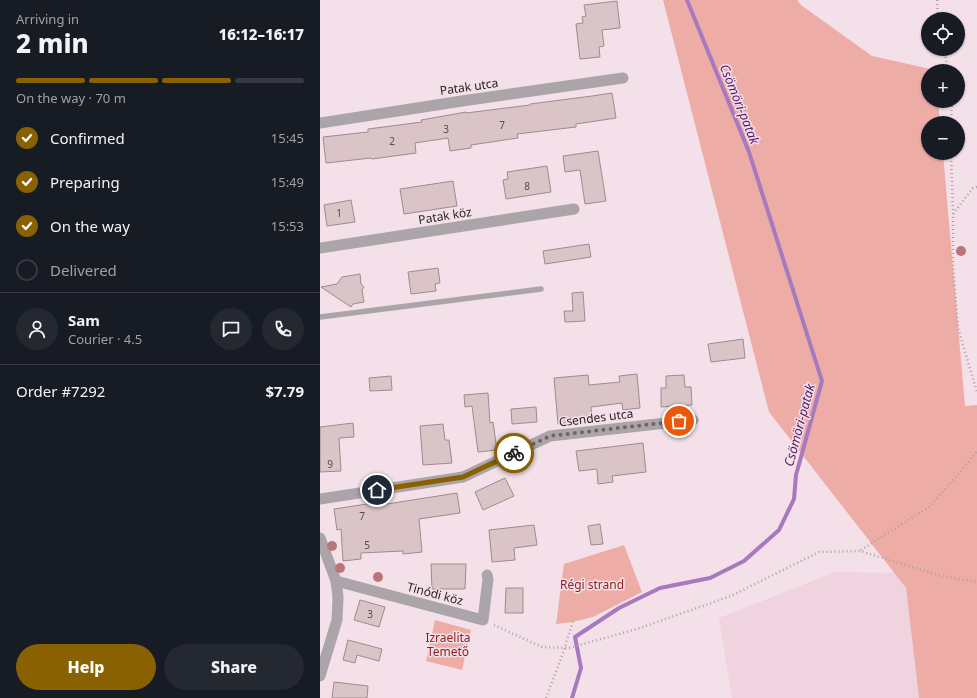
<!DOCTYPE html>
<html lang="en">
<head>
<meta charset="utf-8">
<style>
  :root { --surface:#171b24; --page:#242831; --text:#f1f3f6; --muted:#9ea1a6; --line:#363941; --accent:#896100 }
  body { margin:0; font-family:"Noto Sans",sans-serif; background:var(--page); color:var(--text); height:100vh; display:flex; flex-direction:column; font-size:15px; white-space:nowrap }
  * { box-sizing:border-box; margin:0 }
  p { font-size:13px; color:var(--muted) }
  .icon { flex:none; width:22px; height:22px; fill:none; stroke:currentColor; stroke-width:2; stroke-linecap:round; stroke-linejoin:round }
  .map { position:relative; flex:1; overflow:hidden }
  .side { display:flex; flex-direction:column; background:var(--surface); width:320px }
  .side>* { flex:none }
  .fabs { position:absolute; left:601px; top:12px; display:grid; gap:8px }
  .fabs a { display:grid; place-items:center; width:44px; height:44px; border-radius:50%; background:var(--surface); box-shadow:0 1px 3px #0004; font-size:20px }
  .pin { position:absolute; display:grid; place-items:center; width:34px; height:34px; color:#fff; margin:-17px; border:2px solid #fff; border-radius:50%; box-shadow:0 1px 4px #0007 }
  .courier { position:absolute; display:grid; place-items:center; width:40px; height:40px; margin:-20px; border:3px solid #896100; border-radius:50%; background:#fff; color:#222; box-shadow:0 1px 5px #0007 }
  .overview em { font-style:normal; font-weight:800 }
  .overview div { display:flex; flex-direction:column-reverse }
  .overview { display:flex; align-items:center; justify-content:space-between; height:68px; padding:0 16px }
  h1 { font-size:26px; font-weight:800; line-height:30px }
  .bar { display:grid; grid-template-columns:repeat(4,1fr); gap:6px 4px; align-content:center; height:48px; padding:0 16px }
  .bar i { height:5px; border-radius:3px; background:var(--line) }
  .bar .current { background:var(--accent) }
  .bar p { grid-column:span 4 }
  .line { display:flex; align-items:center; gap:10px; padding:0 16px; border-top:1px solid var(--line) }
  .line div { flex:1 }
  .round { display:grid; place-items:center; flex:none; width:42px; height:42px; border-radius:21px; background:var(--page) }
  ol { padding:0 16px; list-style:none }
  li { display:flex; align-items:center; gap:12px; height:44px }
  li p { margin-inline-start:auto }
  li .icon { padding:4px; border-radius:50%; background:var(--accent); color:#fff; stroke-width:4 }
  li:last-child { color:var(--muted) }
  li i { width:22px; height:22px; border:2px solid var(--line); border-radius:50% }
  .action { display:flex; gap:8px; margin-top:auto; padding:8px 16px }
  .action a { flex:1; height:46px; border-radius:24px; background:var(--accent); color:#fff; font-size:16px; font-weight:800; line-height:46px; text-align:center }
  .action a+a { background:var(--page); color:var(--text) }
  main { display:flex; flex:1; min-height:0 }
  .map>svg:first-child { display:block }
  .built { fill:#efd3df }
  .green { fill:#edada6 }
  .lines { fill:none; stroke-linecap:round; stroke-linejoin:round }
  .stream { stroke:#a779bf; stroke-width:4 }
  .building { fill:#dac4c7; stroke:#9e8b8d }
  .path { stroke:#ae9ea5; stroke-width:2.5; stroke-dasharray:1 3; stroke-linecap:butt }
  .lane { stroke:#aba4a9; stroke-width:5.5 }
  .street { stroke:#aba4a9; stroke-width:11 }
  .tree { fill:#b97579 }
  .done { stroke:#706469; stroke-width:4; stroke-dasharray:0 7.2 }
  .route { stroke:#896100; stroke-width:5 }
  .labels { text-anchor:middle; stroke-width:3; stroke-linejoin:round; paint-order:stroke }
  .number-label { font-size:10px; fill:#554a4e }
  .street-label { font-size:12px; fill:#292225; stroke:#f4e0e8 }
  .park-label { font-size:12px; fill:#881d1e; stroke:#f4e0e8 }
  .water-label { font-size:13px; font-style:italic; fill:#55196e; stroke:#f4e0e8 }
</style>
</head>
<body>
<main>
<section class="side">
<div class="overview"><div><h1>2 min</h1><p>Arriving in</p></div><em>16:12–16:17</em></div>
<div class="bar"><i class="current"></i><i class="current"></i><i class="current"></i><i></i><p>On the way · 70 m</p></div>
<ol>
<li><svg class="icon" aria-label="check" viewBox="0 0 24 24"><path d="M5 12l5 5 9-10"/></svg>Confirmed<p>15:45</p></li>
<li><svg class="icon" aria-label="check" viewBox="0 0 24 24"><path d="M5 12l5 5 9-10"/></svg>Preparing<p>15:49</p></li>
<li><svg class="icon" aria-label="check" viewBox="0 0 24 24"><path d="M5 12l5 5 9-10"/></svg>On the way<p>15:53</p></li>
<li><i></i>Delivered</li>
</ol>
<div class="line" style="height:72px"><a class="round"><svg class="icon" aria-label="person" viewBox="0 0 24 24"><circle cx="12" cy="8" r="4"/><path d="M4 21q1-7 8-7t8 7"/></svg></a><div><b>Sam</b><p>Courier · 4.5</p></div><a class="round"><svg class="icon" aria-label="chat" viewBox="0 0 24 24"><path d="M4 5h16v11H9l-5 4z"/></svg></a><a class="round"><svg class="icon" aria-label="phone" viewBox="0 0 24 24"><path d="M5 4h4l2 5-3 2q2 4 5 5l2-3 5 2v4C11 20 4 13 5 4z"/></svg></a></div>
<div class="line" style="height:52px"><div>Order #7292</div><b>$7.79</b></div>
<div class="action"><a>Help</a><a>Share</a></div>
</section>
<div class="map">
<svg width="657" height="698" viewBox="0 0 657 698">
  <rect width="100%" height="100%" fill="#f4e0e8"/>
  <polygon class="built" points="515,572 575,573 586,588 599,698 412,698 399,618"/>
  <g class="green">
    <polygon points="343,0 477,0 481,5 552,56 615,70 616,71 608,71 608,101 618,101 620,123 608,123 608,153 623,153 645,406 657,405 657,698 599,698 586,588 449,412"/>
    <polygon points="304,545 322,592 273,617 253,622 236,624 244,564"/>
    <polygon points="115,620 151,630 142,670 106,661"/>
  </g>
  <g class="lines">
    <polyline class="stream" points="252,698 261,668 255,637 299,608 340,588 390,578 424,561 459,530 474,499 476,475 502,381 429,152 367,0"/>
  </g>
  <g class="building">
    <polygon points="297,1 300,28 282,30 284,46 279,47 280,57 260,59 256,24 263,23 262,17 266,16 264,5"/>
    <polygon points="292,93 296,118 256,124 256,127 197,134 198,138 151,145 151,148 130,151 128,138 95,143 96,153 52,159 51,158 6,163 3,137 48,132 48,129 102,122 101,120 146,112 146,113 210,105 210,104 272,96"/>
    <polygon points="278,151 286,201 265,204 260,170 245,172 243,156"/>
    <polygon points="227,166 231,192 186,199 183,180 188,179 187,172"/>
    <polygon points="133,181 137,206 84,214 80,189"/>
    <polygon points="31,200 35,222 7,226 4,205"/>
    <polygon points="269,244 271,257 225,264 223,251"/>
    <polygon points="118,268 120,283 115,284 116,291 91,294 88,272"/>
    <polygon points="40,274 41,284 44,287 42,290 44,302 33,304 31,307 1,287 17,284 22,277"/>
    <polygon points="263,292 265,321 245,322 244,311 253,311 252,293"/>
    <polygon points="423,339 425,358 391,362 388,344"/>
    <polygon points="317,374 320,408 303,410 302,403 271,407 272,420 238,424 234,378 268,375 269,385 300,382 299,376"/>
    <polygon points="364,375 365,387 371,387 372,405 341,407 341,388 346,388 346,376"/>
    <polygon points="71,376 72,390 50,391 49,378"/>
    <polygon points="168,393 170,423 173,422 177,450 158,452 152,406 145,407 144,395"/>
    <polygon points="216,407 217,422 192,424 191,409"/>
    <polygon points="33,423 34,437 19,438 21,471 0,472 0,427"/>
    <polygon points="123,424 125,440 129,440 132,463 103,465 100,426"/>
    <polygon points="323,443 326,472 292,476 293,482 278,484 277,469 259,471 256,451"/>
    <polygon points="185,478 194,496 163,510 155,492"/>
    <polygon points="137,493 140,513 99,519 102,552 83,554 83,551 41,553 41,559 23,561 21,529 17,530 14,509 67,501 67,504"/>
    <polygon points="280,524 283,544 271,545 268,526"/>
    <polygon points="214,525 217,545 194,548 195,560 172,562 169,530"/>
    <polygon points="111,564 146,564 145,589 112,589"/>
    <polygon points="186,588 203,588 203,613 185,613"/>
    <polygon points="40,600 65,607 59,627 34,620"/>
    <polygon points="28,640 62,649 59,661 37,655 35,663 23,660"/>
    <polygon points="14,682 48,686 47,698 12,698"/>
  </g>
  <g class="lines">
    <g class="path">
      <polyline points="617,0 618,19"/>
      <polyline points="624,49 628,71"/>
      <polyline points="631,123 632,101"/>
      <polyline points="631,153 633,214 633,263 638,328 657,392"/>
      <polyline points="633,214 653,188 657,187"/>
      <polyline points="541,550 609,507 643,469 657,451"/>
      <polyline points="174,625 222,647 249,648 320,628 411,596 499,552 540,551 618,575 657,582"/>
      <polyline points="226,698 245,648 247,639 253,622"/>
    </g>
    <polyline class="lane" points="0,317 221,289"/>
    <g class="street">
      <polyline points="0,123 142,101 303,78"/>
      <polyline points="0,248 254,209"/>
      <polyline points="0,499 143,477 230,436 373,420"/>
      <polyline points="0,538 16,581 18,597 17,620 0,676"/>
      <polyline points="16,581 163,620 168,579 167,575"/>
    </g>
  </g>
  <g class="tree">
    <circle cx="641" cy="251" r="5"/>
    <circle cx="12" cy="546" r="5"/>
    <circle cx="20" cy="568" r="5"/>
    <circle cx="58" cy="577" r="5"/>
  </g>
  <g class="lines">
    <polyline class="done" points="194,453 230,436 359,421"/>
    <polyline class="route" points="57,490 143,477 194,453"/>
  </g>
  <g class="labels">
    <g class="number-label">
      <text x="182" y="129">7</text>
      <text x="126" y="133">3</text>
      <text x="72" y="145">2</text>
      <text x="207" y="190">8</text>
      <text x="19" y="217">1</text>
      <text x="10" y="468">9</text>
      <text x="42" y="520">7</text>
      <text x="47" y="549">5</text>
      <text x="50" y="618">3</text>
    </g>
    <g class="street-label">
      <text transform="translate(149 87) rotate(-8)" y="4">Patak utca</text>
      <text transform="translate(125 216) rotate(-9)" y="4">Patak köz</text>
      <text transform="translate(276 418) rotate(-7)" y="4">Csendes utca</text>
      <text transform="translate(115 594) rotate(15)" y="4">Tinódi köz</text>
    </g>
    <g class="park-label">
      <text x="272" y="589">Régi strand</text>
      <text x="128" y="642">Izraelita<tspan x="128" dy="14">Temető</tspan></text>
    </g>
    <g class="water-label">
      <text transform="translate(420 104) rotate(68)" y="5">Csömöri-patak</text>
      <text transform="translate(479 425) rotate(-75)" y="5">Csömöri-patak</text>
    </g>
  </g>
</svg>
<div class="fabs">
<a><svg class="icon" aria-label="locate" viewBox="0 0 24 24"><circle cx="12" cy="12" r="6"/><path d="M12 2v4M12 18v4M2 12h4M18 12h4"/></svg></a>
<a>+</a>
<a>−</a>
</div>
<div class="pin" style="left:359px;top:421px;background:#ea580c"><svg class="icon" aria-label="bag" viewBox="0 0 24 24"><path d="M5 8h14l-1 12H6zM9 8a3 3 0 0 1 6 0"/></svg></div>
<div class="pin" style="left:57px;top:490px;background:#1f2937"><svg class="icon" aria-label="home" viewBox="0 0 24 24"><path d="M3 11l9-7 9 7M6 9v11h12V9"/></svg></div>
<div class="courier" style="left:194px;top:453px"><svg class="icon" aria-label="bike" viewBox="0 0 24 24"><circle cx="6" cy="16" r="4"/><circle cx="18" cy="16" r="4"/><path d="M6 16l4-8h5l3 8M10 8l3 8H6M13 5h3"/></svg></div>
</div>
</main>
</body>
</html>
